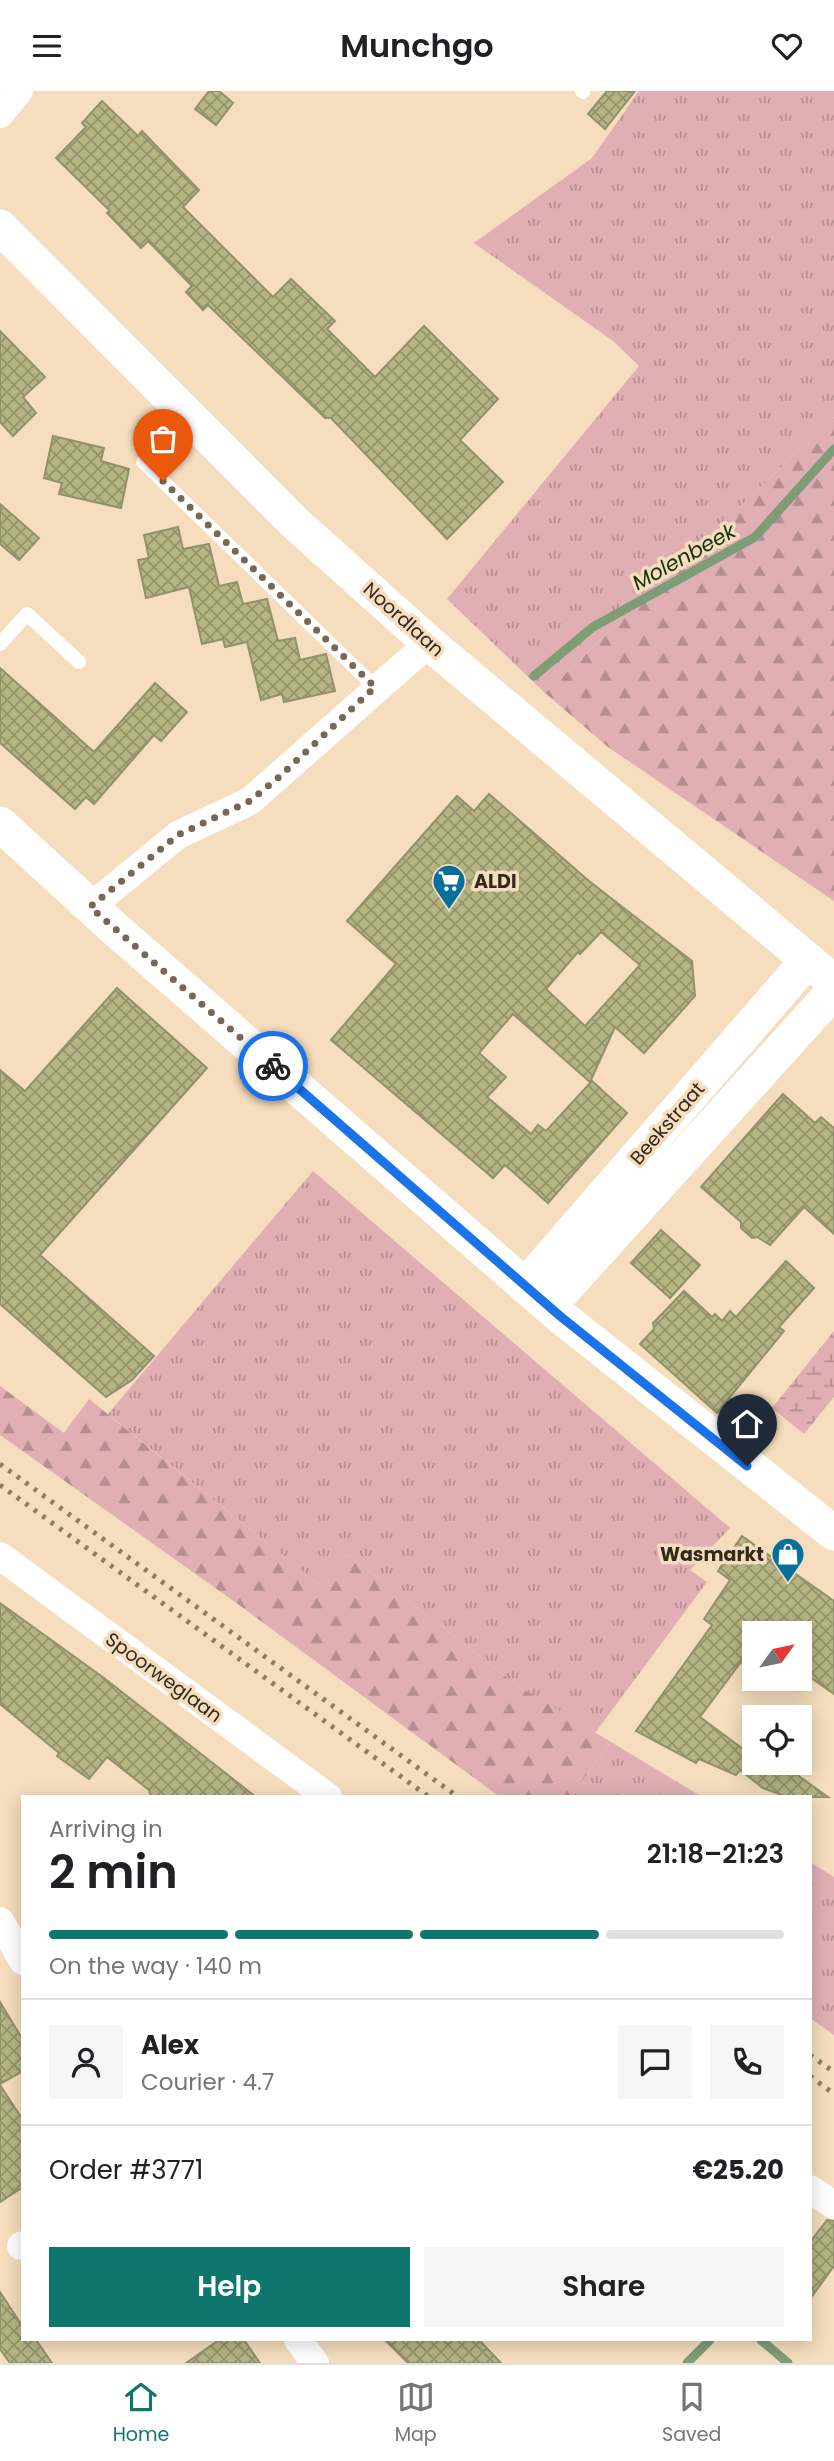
<!DOCTYPE html>
<html lang="en">
<head>
<meta charset="utf-8">
<style>
  :root { --surface:#fff; --page:#f6f6f6; --text:#202124; --muted:#757577; --line:#e0e0e0; --accent:#0f766e }
  body { margin:0; font-family:Poppins,sans-serif; background:var(--page); color:var(--text); height:100vh; display:flex; flex-direction:column; font-size:26px; white-space:nowrap }
  * { box-sizing:border-box; margin:0 }
  p { font-size:23px; color:var(--muted) }
  .icon { flex:none; width:38px; height:38px; fill:none; stroke:currentColor; stroke-width:2; stroke-linecap:round; stroke-linejoin:round }
  .map { position:relative; flex:1; overflow:hidden }
  .sheet { position:absolute; left:21px; top:1704px; width:791px; height:546px; display:flex; flex-direction:column; background:var(--surface); border-radius:0px; box-shadow:0 4px 18px #0003 }
  .sheet>* { flex:none }
  .needle { width:46px; rotate:57deg }
  .buttons { position:absolute; left:742px; top:1530px; display:grid; gap:14px }
  .buttons a { display:grid; place-items:center; width:70px; height:70px; border-radius:0px; background:var(--surface); box-shadow:0 4px 18px #0003; font-size:35px }
  .pin { position:absolute; display:grid; place-items:center; width:60px; height:60px; color:#fff; margin:-72px -30px; border-radius:50% 50% 50% 0; rotate:-45deg; box-shadow:0 0 7px #0007 }
  .pin .icon { rotate:45deg }
  .courier { position:absolute; display:grid; place-items:center; width:70px; height:70px; margin:-35px; border:5px solid #1a73e8; border-radius:50%; background:#fff; color:#222; box-shadow:0 2px 9px #0007 }
  .overview em { font-style:normal; font-weight:600 }
  .overview div { display:flex; flex-direction:column-reverse }
  .overview { display:flex; align-items:center; justify-content:space-between; height:119px; padding:0 28px }
  h1 { font-size:46px; font-weight:600; line-height:52px }
  .bar { display:grid; grid-template-columns:repeat(4,1fr); gap:10px 7px; align-content:center; height:84px; padding:0 28px }
  .bar i { height:9px; border-radius:5px; background:var(--line) }
  .bar .current { background:var(--accent) }
  .bar p { grid-column:span 4 }
  .line { display:flex; align-items:center; gap:18px; padding:0 28px; border-top:2px solid var(--line) }
  .line div { flex:1 }
  .round { display:grid; place-items:center; flex:none; width:74px; height:74px; border-radius:0px; background:var(--page) }
  .cta { display:flex; gap:14px; margin-top:auto; padding:14px 28px }
  .cta a { flex:1; height:80px; border-radius:0px; background:var(--accent); color:#fff; font-size:28px; font-weight:600; line-height:80px; text-align:center }
  .cta a+a { background:var(--page); color:var(--text) }
  header { display:flex; justify-content:space-between; align-items:center; height:91px; padding:0 28px; background:var(--surface); font-size:32px; font-weight:600 }
  .dock { display:flex; justify-content:space-around; align-items:center; height:98px; border-top:2px solid var(--line); background:var(--surface); font-size:19px; color:var(--muted) }
  .dock a { display:grid; justify-items:center; gap:4px }
  .dock .current { color:var(--accent) }
  .map>svg:first-child { display:block }
  .grass { fill:url(#grass-tufts) }
  .forest { fill:url(#forest-firs) }
  .wetland { fill:url(#wetland-marsh) }
  .lines { fill:none; stroke-linecap:round; stroke-linejoin:round }
  .stream { stroke:#7e9d76; stroke-width:9 }
  .building { fill:url(#building-cross-hatch); stroke:#91916e; stroke-width:2; fill-rule:evenodd }
  .service { stroke:#fff; stroke-width:14 }
  .minor { stroke:#fff; stroke-width:28 }
  .tertiary { stroke:#fff; stroke-width:35 }
  .rail { stroke:#8c7c67; stroke-width:5; stroke-dasharray:3.5 7; stroke-linecap:butt }
  .done { stroke:#766855; stroke-width:7; stroke-dasharray:0 12.6 }
  .route { stroke:#1a73e8; stroke-width:9 }
  .labels { text-anchor:middle; stroke-width:7; stroke-linejoin:round; paint-order:stroke }
  .street-label { font-size:19px; fill:#32291d; stroke:#f5ddbd }
  .poi-label { font-size:19px; font-weight:bold; fill:#32291d; stroke:#f5ddbd; text-anchor:start }
  .water-label { font-size:21px; font-style:italic; fill:#133309; stroke:#f5ddbd }
</style>
</head>
<body>
<header><svg class="icon" aria-label="menu" viewBox="0 0 24 24"><path d="M4 6h16M4 12h16M4 18h16"/></svg>Munchgo<svg class="icon" aria-label="heart" viewBox="0 0 24 24"><path d="M12 20l-8-8c-3-5 5-10 8-4 3-6 11-1 8 4z"/></svg></header>
<div class="map">
<svg width="834" height="2272" viewBox="0 0 834 2272">
  <defs>
    <pattern id="grass-tufts" width="24" height="20" patternUnits="userSpaceOnUse" patternTransform="scale(1.75)"><rect width="24" height="20" fill="#dfafb4"/><path d="M3 7l-1-3M5 7V3M7 7l1-3M15 17l-1-3M17 17v-4M19 17l1-3" fill="none" stroke="#b58e92"/></pattern>
    <pattern id="forest-firs" width="22" height="20" patternUnits="userSpaceOnUse" patternTransform="scale(1.75)"><rect width="22" height="20" fill="#dfafb4"/><path d="M5 1l3.5 6h-7zM16 11l3.5 6h-7z" fill="#b58e92"/></pattern>
    <pattern id="wetland-marsh" width="20" height="14" patternUnits="userSpaceOnUse" patternTransform="scale(1.75)"><rect width="20" height="14" fill="#dfafb4"/><path d="M1 5h8M5 5V1M11 12h8M15 12V8" fill="none" stroke="#b58e92"/></pattern>
    <pattern id="building-cross-hatch" width="8" height="8" patternUnits="userSpaceOnUse" patternTransform="scale(1.75)"><rect width="8" height="8" fill="#b5b583"/><path d="M0 0l8 8M0 8l8-8" fill="none" stroke="#94936b"/></pattern>
  </defs>
  <rect width="100%" height="100%" fill="#f5ddbd"/>
  <g class="grass">
    <polygon points="639,0 834,0 834,326 545,602 447,508 639,275 613,250 474,152 592,67"/>
    <polygon points="313,1080 730,1437 690,1479 707,1491 595,1642 517,1594 347,1463 318,1493 108,1323"/>
    <polygon points="611,1651 702,1706 570,1706"/>
    <polygon points="810,1771 834,1786 834,1944 810,1927"/>
  </g>
  <g class="forest">
    <polygon points="834,326 834,810 608,656 545,602"/>
    <polygon points="0,1295 64,1342 89,1308 318,1493 347,1463 517,1594 611,1651 570,1706 500,1706 235,1511 0,1344"/>
  </g>
  <polygon class="wetland" points="834,1240 834,1306 804,1343 772,1317"/>
  <g class="lines">
    <g class="stream">
      <polyline points="534,585 593,536 755,446 834,358"/>
      <polyline points="761,2249 788,2272"/>
      <polyline points="687,2272 710,2249"/>
    </g>
  </g>
  <g class="building">
    <polygon points="209,0 219,0 233,12 216,34 195,18"/>
    <polygon points="607,0 635,0 605,38 588,23"/>
    <polygon points="102,10 138,45 142,40 199,99 183,116 273,206 291,188 335,230 327,238 375,286 424,235 498,308 460,349 503,391 447,448 331,327 325,327 208,214 203,219 186,201 192,195 148,150 141,157 107,122 110,120 56,67 86,36 82,32"/>
    <polygon points="0,240 45,286 23,306 36,322 13,345 0,331"/>
    <polygon points="53,345 104,357 101,370 129,378 121,417 59,403 62,392 44,387"/>
    <polygon points="0,413 39,447 19,469 0,453"/>
    <polygon points="178,436 183,458 209,453 219,495 237,491 243,513 267,508 278,550 295,547 300,569 326,563 335,600 284,611 282,603 261,609 247,551 225,556 223,548 202,553 189,496 146,507 138,469 149,467 144,444"/>
    <polygon points="0,577 94,661 155,592 187,621 161,650 154,644 94,713 86,706 75,718 0,652"/>
    <path d="M 489,703 L 589,790 L 692,870 L 695,905 L 644,962 L 615,936 L 590,991 L 513,923 L 479,962 L 506,986 L 487,1006 L 531,1043 L 538,1034 L 546,1040 L 592,990 L 627,1022 L 548,1112 L 505,1074 L 493,1087 L 331,949 L 396,873 L 347,830 L 457,705 L 474,720 ZM 601,841 L 640,874 L 585,935 L 546,898 L 578,861 L 580,863 Z"/>
    <polygon points="117,897 207,977 40,1164 154,1265 132,1289 106,1306 0,1213 0,979 25,1000"/>
    <polygon points="783,1003 815,1032 821,1026 834,1037 834,1143 804,1116 770,1154 757,1146 752,1147 741,1137 741,1131 701,1096"/>
    <polygon points="661,1139 700,1174 670,1207 631,1172"/>
    <polygon points="786,1170 814,1197 779,1236 784,1240 717,1322 640,1253 654,1238 653,1232 684,1200 712,1226 715,1223 722,1230 730,1220 736,1226"/>
    <polygon points="742,1445 834,1510 834,1603 800,1579 800,1542 754,1542 754,1581 741,1571 700,1626 751,1664 745,1671 779,1671 828,1706 787,1706 763,1697 740,1679 736,1684 699,1668 696,1672 636,1640 712,1534 704,1528 730,1489 718,1480"/>
    <polygon points="0,1512 104,1587 256,1706 151,1706 149,1699 107,1666 89,1688 57,1665 59,1662 0,1613"/>
    <polygon points="0,1911 23,1949 23,1980 0,1993"/>
    <polygon points="0,1994 23,2029 23,2096 0,2111"/>
    <polygon points="827,2129 834,2130 834,2175 810,2208 810,2151"/>
    <polygon points="0,2201 23,2236 23,2249 36,2249 52,2272 10,2272 0,2258"/>
    <polygon points="219,2249 244,2249 260,2272 186,2272"/>
    <polygon points="385,2249 479,2249 501,2272 408,2272"/>
  </g>
  <g class="lines">
    <g class="service">
      <polyline points="582,0 583,1"/>
      <polyline points="143,371 375,596"/>
      <polyline points="0,553 27,523 79,571"/>
    </g>
    <g class="minor">
      <polyline points="0,23 19,0"/>
      <polyline points="90,816 178,744 250,710 429,552"/>
      <polyline points="0,1465 328,1706"/>
      <polyline points="0,1830 23,1870"/>
      <polyline points="810,2098 834,2114"/>
      <polyline points="21,2155 23,2154"/>
      <polyline points="298,2249 315,2272"/>
    </g>
    <g class="tertiary">
      <polyline points="0,136 294,431 429,552 834,891"/>
      <polyline points="0,733 115,838 560,1225 834,1442"/>
      <polyline points="525,1195 808,869"/>
      <polyline points="549,1215 834,900"/>
    </g>
    <g class="rail">
      <polyline points="0,1373 458,1706"/>
      <polyline points="0,1394 429,1706"/>
      <polyline points="810,1964 834,1981"/>
      <polyline points="810,1985 834,2003"/>
    </g>
  </g>
  <g class="lines">
    <polyline class="done" points="163,390 375,596 278,687 250,710 178,744 90,816 273,975"/>
    <polyline class="route" points="273,975 560,1225 747,1375"/>
  </g>
  <defs>
    <symbol id="supermarket-pin" viewBox="-11 -11 22 30"><path d="M0 17L-7.5 6A9.5 9.5 0 1 1 7.5 6Z" fill="#06709d" stroke="#f5ddbd"/><path d="M-6-5.5h2.5l.6 2H6L4.5 2H-2.5L-4.4-4H-6ZM-1.5 3.2a1.3 1.3 0 1 0 .1 0ZM3 3.2a1.3 1.3 0 1 0 .1 0Z" fill="#fff"/></symbol>
    <symbol id="shop-pin" viewBox="-11 -11 22 30"><path d="M0 17L-7.5 6A9.5 9.5 0 1 1 7.5 6Z" fill="#06709d" stroke="#f5ddbd"/><path d="M-5-2.5h2.3a2.7 3.5 0 0 1 5.4 0H5L5.5 6h-11ZM-1.5-2.5h3a1.5 2.3 0 0 0-3 0Z" fill="#fff"/></symbol>
  </defs>
  <g fill-rule="evenodd">
    <use href="#supermarket-pin" x="430" y="771" width="38" height="52"/>
    <use href="#shop-pin" x="769" y="1444" width="38" height="52"/>
  </g>
  <g class="labels">
    <g class="street-label">
      <text transform="translate(404 528) rotate(42)" y="7">Noordlaan</text>
      <text transform="translate(667 1032) rotate(-49)" y="7">Beekstraat</text>
      <text transform="translate(164 1586) rotate(36)" y="7">Spoorweglaan</text>
    </g>
    <g class="poi-label">
      <text x="474" y="797">ALDI</text>
      <text x="764" y="1470" text-anchor="end">Wasmarkt</text>
    </g>
    <g class="water-label">
      <text transform="translate(684 466) rotate(-29)" y="7">Molenbeek</text>
    </g>
  </g>
</svg>
<div class="buttons">
<a><svg class="needle" viewBox="-14 -14 28 28"><path d="M0-13l5 13h-10z" fill="#e53935"/><path d="M0 13l5-13h-10z" fill="#757577"/></svg></a>
<a><svg class="icon" aria-label="locate" viewBox="0 0 24 24"><circle cx="12" cy="12" r="6"/><path d="M12 2v4M12 18v4M2 12h4M18 12h4"/></svg></a>
</div>
<div class="pin" style="left:163px;top:390px;background:#ea580c"><svg class="icon" aria-label="bag" viewBox="0 0 24 24"><path d="M5 8h14l-1 12H6zM9 8a3 3 0 0 1 6 0"/></svg></div>
<div class="pin" style="left:747px;top:1375px;background:#1f2937"><svg class="icon" aria-label="home" viewBox="0 0 24 24"><path d="M3 11l9-7 9 7M6 9v11h12V9"/></svg></div>
<div class="courier" style="left:273px;top:975px"><svg class="icon" aria-label="bike" viewBox="0 0 24 24"><circle cx="6" cy="16" r="4"/><circle cx="18" cy="16" r="4"/><path d="M6 16l4-8h5l3 8M10 8l3 8H6M13 5h3"/></svg></div>
<section class="sheet">
<div class="overview"><div><h1>2 min</h1><p>Arriving in</p></div><em>21:18–21:23</em></div>
<div class="bar"><i class="current"></i><i class="current"></i><i class="current"></i><i></i><p>On the way · 140 m</p></div>
<div class="line" style="height:126px"><a class="round"><svg class="icon" aria-label="person" viewBox="0 0 24 24"><circle cx="12" cy="8" r="4"/><path d="M4 21q1-7 8-7t8 7"/></svg></a><div><b>Alex</b><p>Courier · 4.7</p></div><a class="round"><svg class="icon" aria-label="chat" viewBox="0 0 24 24"><path d="M4 5h16v11H9l-5 4z"/></svg></a><a class="round"><svg class="icon" aria-label="phone" viewBox="0 0 24 24"><path d="M5 4h4l2 5-3 2q2 4 5 5l2-3 5 2v4C11 20 4 13 5 4z"/></svg></a></div>
<div class="line" style="height:91px"><div>Order #3771</div><b>€25.20</b></div>
<div class="cta"><a>Help</a><a>Share</a></div>
</section>
</div>
<nav class="dock">
<a class="current"><svg class="icon" aria-label="home" viewBox="0 0 24 24"><path d="M3 11l9-7 9 7M6 9v11h12V9"/></svg>Home</a>
<a><svg class="icon" aria-label="map" viewBox="0 0 24 24"><path d="M3 6l6-2 6 2 6-2v14l-6 2-6-2-6 2zM9 4v14M15 6v14"/></svg>Map</a>
<a><svg class="icon" aria-label="saved" viewBox="0 0 24 24"><path d="M7 4h10v16l-5-4-5 4z"/></svg>Saved</a>
</nav>
</body>
</html>
